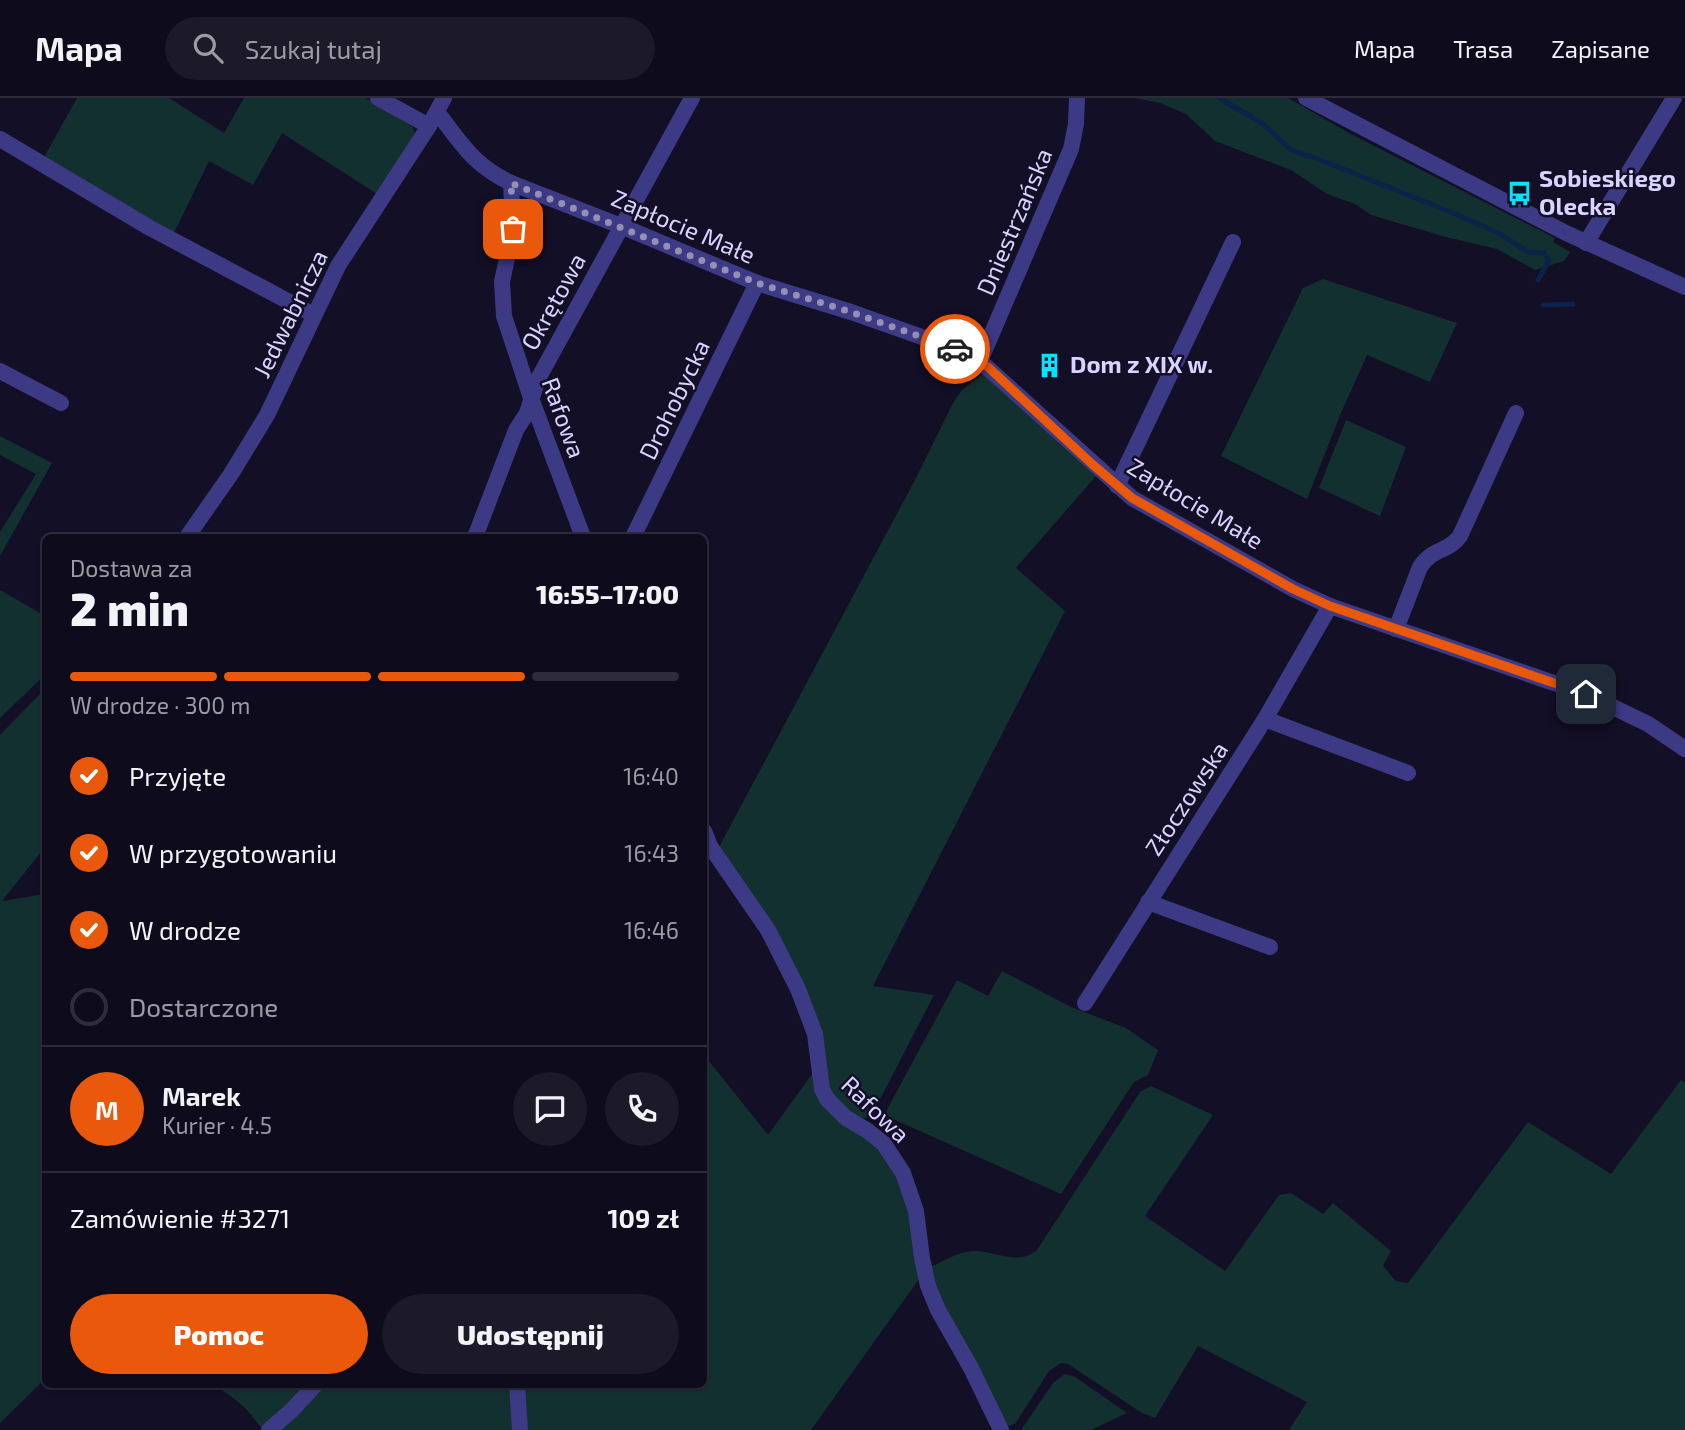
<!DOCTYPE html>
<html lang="pl">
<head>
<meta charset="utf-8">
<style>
  :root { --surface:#0e0b1c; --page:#1c1929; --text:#f1f3f6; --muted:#9b9ba3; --line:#2e2b3b; --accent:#ea580c }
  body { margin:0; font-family:"Exo 2",sans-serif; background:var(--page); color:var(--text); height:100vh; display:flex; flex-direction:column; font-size:26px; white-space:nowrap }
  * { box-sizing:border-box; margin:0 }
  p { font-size:23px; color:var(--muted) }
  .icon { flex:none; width:38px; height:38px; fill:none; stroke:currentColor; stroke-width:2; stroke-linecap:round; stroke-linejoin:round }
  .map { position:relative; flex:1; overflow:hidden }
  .details { position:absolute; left:42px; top:436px; width:665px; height:854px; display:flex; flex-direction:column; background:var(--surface); border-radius:10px; box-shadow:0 2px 5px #0004,0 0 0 2px var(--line) }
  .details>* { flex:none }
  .pin { position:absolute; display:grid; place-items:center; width:60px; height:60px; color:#fff; margin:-30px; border-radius:14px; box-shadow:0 4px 10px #0006 }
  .courier { position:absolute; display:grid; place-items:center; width:70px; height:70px; margin:-35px; border:5px solid #ea580c; border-radius:50%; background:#fff; color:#222; box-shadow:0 2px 9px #0007 }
  .headline em { font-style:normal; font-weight:800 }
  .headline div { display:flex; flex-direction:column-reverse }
  .headline { display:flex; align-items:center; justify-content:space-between; height:119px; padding:0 28px }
  h1 { font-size:46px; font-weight:800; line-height:52px }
  .bar { display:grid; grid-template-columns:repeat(4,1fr); gap:10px 7px; align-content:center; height:84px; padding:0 28px }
  .bar i { height:9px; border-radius:5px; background:var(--line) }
  .bar .selected { background:var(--accent) }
  .bar p { grid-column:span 4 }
  .line { display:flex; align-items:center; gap:18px; padding:0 28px; border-top:2px solid var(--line) }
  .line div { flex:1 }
  .round { display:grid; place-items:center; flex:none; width:74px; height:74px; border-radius:37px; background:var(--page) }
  ol { padding:0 28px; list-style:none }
  li { display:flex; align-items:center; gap:21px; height:77px }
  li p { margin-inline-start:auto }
  li .icon { padding:7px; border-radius:50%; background:var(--accent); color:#fff; stroke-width:4 }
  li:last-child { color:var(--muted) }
  li i { width:38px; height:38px; border:4px solid var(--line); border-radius:50% }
  .cta { display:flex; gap:14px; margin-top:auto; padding:14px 28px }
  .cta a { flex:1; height:80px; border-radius:42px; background:var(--accent); color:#fff; font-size:28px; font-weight:800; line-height:80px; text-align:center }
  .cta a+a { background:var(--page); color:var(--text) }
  header { display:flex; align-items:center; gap:42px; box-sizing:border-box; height:98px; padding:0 35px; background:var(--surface); border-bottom:2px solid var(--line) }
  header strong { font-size:33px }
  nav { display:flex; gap:38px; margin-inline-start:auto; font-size:24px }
  .search { width:490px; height:63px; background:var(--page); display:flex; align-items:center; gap:18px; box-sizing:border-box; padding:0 24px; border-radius:38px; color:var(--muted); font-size:26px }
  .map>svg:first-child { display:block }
  .green { fill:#12302f }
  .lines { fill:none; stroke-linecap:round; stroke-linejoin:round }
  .stream { stroke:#0c2248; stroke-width:5 }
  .minor { stroke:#3d3a85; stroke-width:16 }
  .done { stroke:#948fb3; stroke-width:7; stroke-dasharray:0 12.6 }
  .route { stroke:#ea580c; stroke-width:9 }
  .labels { text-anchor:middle; stroke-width:5; stroke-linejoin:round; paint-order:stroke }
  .poi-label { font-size:24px; font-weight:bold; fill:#d9d4ff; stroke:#130f26; text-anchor:start }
  .street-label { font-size:24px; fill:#d9d4ff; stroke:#130f26 }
</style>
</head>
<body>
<header>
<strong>Mapa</strong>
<div class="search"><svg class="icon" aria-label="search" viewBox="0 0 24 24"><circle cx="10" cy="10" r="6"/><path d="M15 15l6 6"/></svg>Szukaj tutaj</div>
<nav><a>Mapa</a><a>Trasa</a><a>Zapisane</a></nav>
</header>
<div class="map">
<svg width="1685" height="1332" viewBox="0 0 1685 1332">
  <rect width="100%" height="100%" fill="#130f26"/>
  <g class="green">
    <polygon points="77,0 169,0 224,35 244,0 366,0 413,29 415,36 377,96 282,35 253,87 209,63 173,137 43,61"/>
    <polygon points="1135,0 1288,0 1349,35 1555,140 1553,144 1570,154 1564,163 1535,172 1497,151 1446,139 1371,117 1355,106 1327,96 1291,72 1215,43 1186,16 1160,5"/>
    <polygon points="1323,181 1457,225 1430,284 1367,257 1341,315 1307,401 1221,358 1303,190"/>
    <polygon points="982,276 988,277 1096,378 1016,470 1065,513 873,888 934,897 874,1013 867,1020 858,1021 831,999 822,948 718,751 916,380 953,305 961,293"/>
    <polygon points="1346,322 1406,349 1380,418 1319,390"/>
    <polygon points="0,338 52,365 0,458 0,434 36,376 0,357"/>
    <polygon points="0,492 45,518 46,576 0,620"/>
    <polygon points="45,591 45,749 2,803 45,796 45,1281 0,1325 0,637"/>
    <polygon points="1002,873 1071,909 1126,930 1158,952 1148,977 1134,984 1061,1096 884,1017 957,882 988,898"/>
    <polygon points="704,957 768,1037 815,972 818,991 880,1050 906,1096 922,1177 811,1332 525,1332 523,1286 704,1286"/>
    <path d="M 1681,982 L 1685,984 L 1685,1332 L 1289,1332 L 1307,1304 L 1198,1248 L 1155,1320 L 1142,1315 L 1068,1266 L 1061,1265 L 1049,1273 L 1015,1326 L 1008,1328 L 941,1210 L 929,1170 C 942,1164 957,1154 972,1153 C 996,1152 1016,1169 1037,1152 L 1140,994 L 1151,988 L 1213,1017 L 1145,1118 L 1225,1173 L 1279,1097 L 1291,1095 L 1323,1116 L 1333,1105 L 1391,1153 L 1383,1168 L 1396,1183 L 1408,1185 L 1528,1024 L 1611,1076 Z"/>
    <polygon points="1065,1276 1075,1279 1127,1315 1091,1332 1021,1332 1053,1285"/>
    <path d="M 210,1286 L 309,1286 L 262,1332 C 250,1312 232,1296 210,1286 Z"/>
    <polygon points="322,1286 511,1286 514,1332 276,1332"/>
  </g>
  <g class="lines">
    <g class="stream">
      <polyline points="1219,0 1262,25 1291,52 1318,61 1458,117 1500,136 1528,154 1544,155 1549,163 1538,182"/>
      <polyline points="1543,207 1573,206"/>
    </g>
    <g class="minor">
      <polyline points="378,0 429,28"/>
      <polyline points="1306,0 1566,135 1685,189"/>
      <path d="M 437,14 C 462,46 473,67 511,85 L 513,131 L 502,184 L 504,218 L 531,300 L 583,439"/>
      <polyline points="0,41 150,130 314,217"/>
      <polyline points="511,85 621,128 757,185 851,214 956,251 980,263 1132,400 1293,491 1330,508 1586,596 1648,626 1685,651"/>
      <polyline points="1586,145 1674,0"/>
      <polyline points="980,263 1071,51 1076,26 1077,0"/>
      <polyline points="0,273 61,305"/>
      <polyline points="1117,388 1233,144"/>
      <polyline points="187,439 231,376 267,317 338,168 429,28 444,0"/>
      <polyline points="475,439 516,332 527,315 538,281 692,0"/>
      <polyline points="633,439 757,185"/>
      <path d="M 1396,531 L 1420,469 C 1432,450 1449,454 1460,438 L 1516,315"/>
      <polyline points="1265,621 1408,675"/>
      <polyline points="704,733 710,748 768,832 798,891 815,936 822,991 827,1001 846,1020 868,1033 884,1046 903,1075 916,1113 922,1160 928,1188 938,1212 971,1270 1001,1332"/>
      <polyline points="1148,804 1270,849"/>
      <polyline points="1085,905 1265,621 1330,508"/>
      <polyline points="517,1286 520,1332"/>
      <polyline points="269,1332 292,1312 316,1286"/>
    </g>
  </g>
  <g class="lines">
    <polyline class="done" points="513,131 511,85 757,185 851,214 955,251"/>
    <polyline class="route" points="955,251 988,269 1092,366 1132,400 1293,491 1330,508 1586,596"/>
  </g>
  <defs>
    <symbol id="bus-bare" viewBox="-9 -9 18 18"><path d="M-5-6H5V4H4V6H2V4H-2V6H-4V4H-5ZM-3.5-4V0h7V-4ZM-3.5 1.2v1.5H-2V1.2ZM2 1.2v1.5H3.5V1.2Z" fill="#00e5ff" stroke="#130f26" stroke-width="2.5" paint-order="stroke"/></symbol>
    <symbol id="building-bare" viewBox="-9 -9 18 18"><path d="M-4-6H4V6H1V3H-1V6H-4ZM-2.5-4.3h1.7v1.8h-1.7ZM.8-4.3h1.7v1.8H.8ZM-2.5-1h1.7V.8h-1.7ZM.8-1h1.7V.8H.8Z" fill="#00e5ff" stroke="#130f26" stroke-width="2.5" paint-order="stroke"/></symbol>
  </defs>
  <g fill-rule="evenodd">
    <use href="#bus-bare" x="1502" y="78" width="35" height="35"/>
    <use href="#building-bare" x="1032" y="250" width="35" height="35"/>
  </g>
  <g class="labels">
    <g class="poi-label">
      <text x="1539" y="89">Sobieskiego<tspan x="1539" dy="28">Olecka</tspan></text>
      <text x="1070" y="275">Dom z XIX w.</text>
    </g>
    <g class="street-label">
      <text transform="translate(1015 124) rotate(-67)" y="8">Dniestrzańska</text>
      <text transform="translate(683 129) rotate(23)" y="8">Zapłocie Małe</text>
      <text transform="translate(554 204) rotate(-61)" y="8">Okrętowa</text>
      <text transform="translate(291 216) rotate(-64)" y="8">Jedwabnicza</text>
      <text transform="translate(675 302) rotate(-64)" y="8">Drohobycka</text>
      <text transform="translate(563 320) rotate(70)" y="8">Rafowa</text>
      <text transform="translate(1195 406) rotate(31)" y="8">Zapłocie Małe</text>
      <text transform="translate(1187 701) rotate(-57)" y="8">Złoczowska</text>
      <text transform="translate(875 1012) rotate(44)" y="8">Rafowa</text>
    </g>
  </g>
</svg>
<div class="pin" style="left:513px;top:131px;background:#ea580c"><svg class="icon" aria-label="bag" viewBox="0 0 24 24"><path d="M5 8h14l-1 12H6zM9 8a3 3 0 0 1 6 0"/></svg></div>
<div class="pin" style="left:1586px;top:596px;background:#1f2937"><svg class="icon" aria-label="home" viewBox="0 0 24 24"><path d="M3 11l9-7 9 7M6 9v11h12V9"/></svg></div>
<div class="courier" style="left:955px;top:251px"><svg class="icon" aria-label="car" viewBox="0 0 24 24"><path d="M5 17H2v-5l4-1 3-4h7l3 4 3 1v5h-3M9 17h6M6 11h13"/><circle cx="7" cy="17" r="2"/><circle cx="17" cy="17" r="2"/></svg></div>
<section class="details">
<div class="headline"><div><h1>2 min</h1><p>Dostawa za</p></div><em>16:55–17:00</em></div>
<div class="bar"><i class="selected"></i><i class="selected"></i><i class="selected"></i><i></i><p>W drodze · 300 m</p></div>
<ol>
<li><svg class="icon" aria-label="check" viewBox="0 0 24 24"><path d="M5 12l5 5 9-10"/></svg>Przyjęte<p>16:40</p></li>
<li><svg class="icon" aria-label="check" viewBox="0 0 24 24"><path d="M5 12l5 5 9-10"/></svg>W przygotowaniu<p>16:43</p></li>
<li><svg class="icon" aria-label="check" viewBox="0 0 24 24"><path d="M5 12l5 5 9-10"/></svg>W drodze<p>16:46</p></li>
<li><i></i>Dostarczone</li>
</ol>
<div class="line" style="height:126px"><b class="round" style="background:var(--accent);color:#fff">M</b><div><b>Marek</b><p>Kurier · 4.5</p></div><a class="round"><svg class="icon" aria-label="chat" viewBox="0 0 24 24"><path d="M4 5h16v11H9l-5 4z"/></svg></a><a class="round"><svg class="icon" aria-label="phone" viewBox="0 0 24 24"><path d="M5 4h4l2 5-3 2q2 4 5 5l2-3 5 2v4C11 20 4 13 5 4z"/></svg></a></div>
<div class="line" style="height:91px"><div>Zamówienie #3271</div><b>109 zł</b></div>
<div class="cta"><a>Pomoc</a><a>Udostępnij</a></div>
</section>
</div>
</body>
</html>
